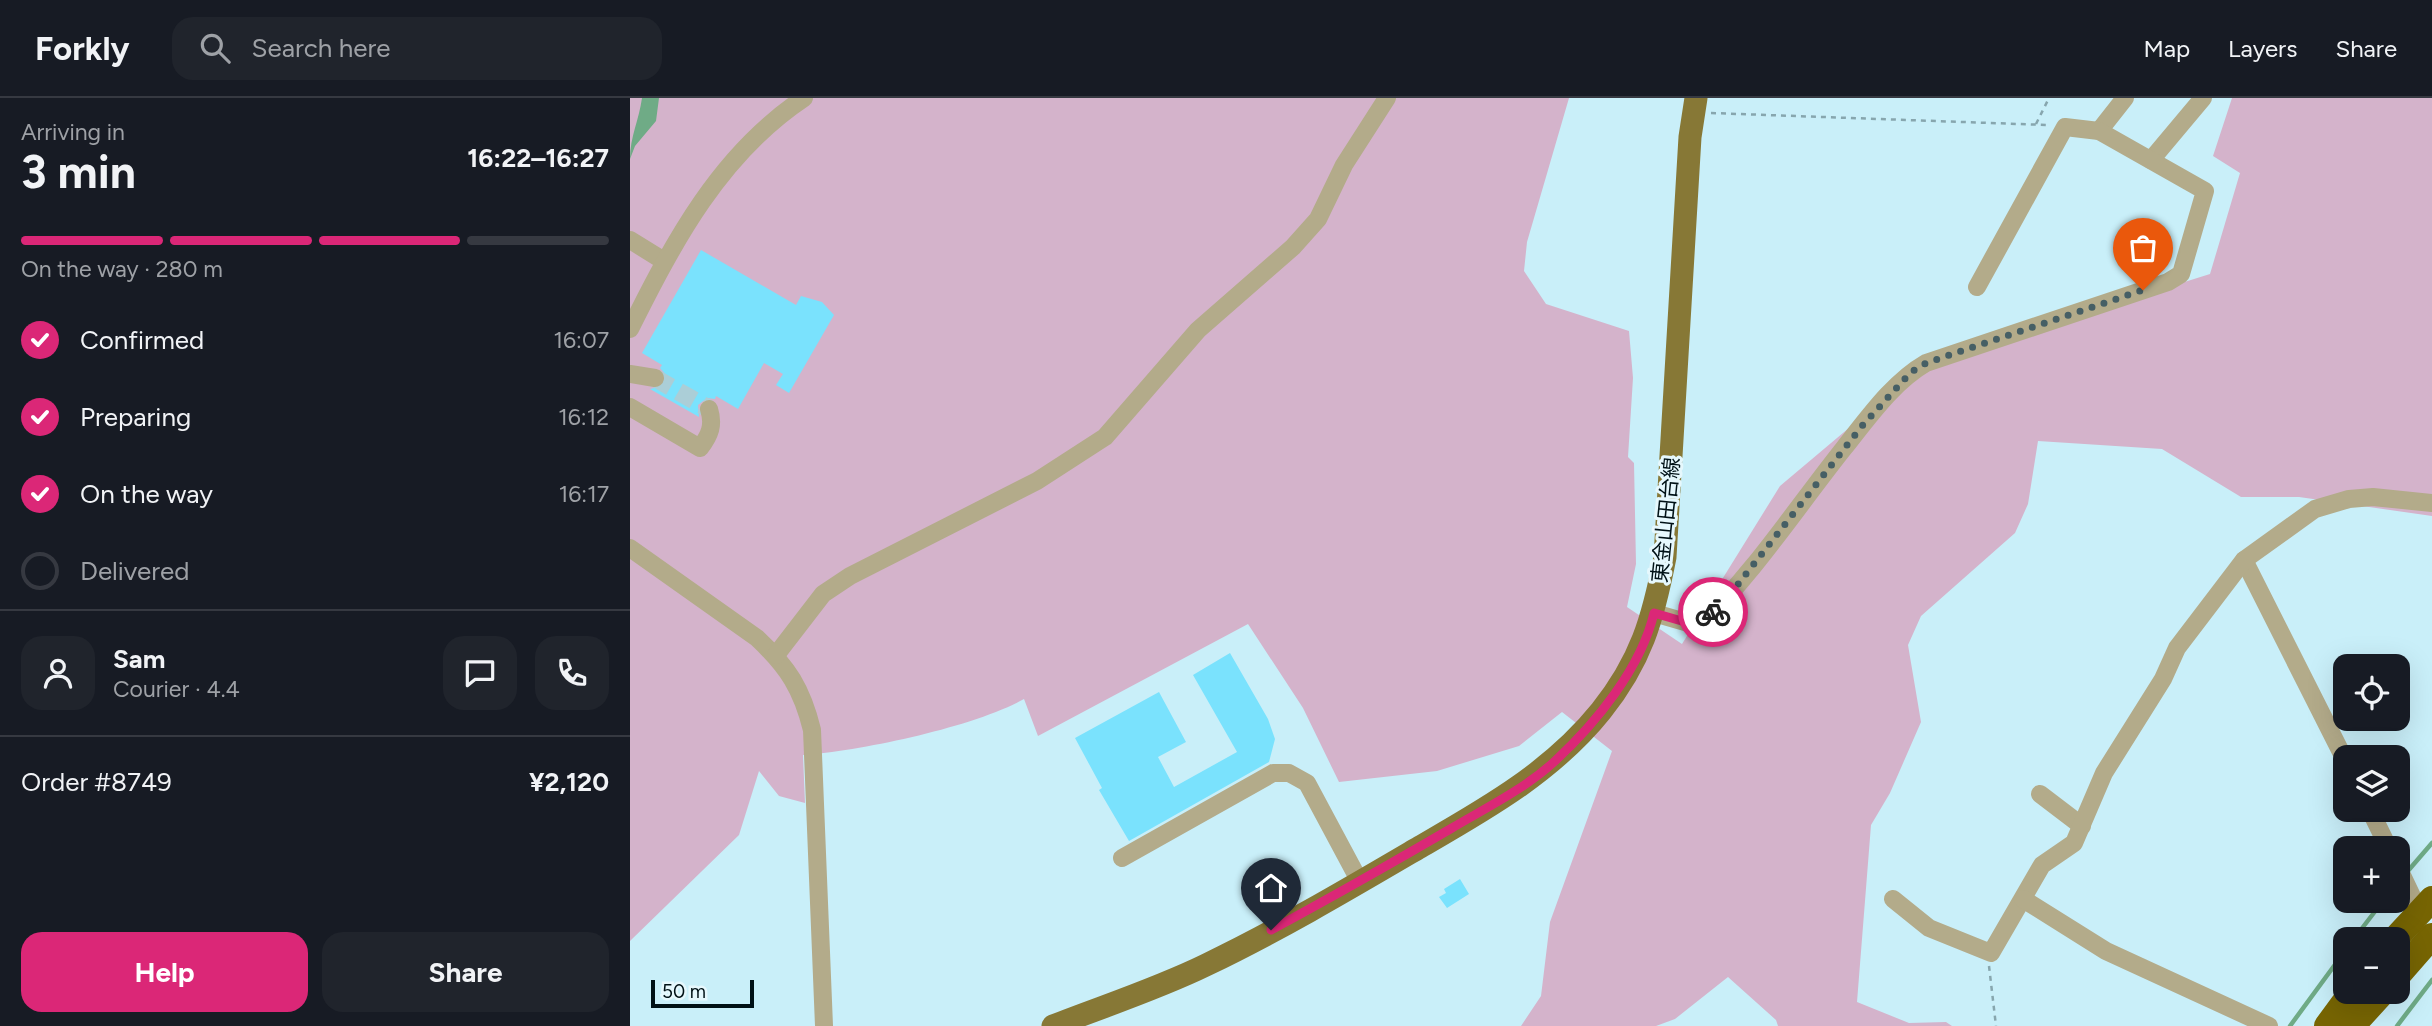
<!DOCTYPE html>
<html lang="en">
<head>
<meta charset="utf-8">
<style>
  :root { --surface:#171b24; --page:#20242c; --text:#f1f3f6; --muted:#9ea1a6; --line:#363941; --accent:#db2777 }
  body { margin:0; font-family:Figtree,"Noto Sans JP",sans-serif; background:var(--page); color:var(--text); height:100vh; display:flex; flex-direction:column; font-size:26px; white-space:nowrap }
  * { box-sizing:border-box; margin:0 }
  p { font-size:23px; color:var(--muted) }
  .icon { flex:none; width:38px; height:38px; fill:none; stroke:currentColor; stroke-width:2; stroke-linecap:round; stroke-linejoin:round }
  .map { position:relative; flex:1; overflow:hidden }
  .side { display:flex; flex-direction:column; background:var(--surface); width:630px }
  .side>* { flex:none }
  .controls { position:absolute; left:1703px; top:556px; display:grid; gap:14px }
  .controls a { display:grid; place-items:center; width:77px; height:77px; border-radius:14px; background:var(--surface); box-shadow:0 7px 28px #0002; font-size:35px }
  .scale { position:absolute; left:21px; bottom:18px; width:103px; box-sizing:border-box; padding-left:7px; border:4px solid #001116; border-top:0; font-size:19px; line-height:24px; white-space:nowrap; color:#001116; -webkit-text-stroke:5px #e6f8fd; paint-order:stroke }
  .pin { position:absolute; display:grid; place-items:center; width:60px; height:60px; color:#fff; margin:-72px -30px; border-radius:50% 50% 50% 0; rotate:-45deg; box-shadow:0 0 7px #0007 }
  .pin .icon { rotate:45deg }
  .courier { position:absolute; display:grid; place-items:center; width:70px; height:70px; margin:-35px; border:5px solid #db2777; border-radius:50%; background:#fff; color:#222; box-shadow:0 2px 9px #0007 }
  .headline em { font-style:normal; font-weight:700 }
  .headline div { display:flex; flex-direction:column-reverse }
  .headline { display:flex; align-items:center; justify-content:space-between; height:119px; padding:0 21px }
  h1 { font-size:46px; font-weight:700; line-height:52px }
  .bar { display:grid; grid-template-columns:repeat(4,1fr); gap:10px 7px; align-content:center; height:84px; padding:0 21px }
  .bar i { height:9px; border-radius:5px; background:var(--line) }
  .bar .on { background:var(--accent) }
  .bar p { grid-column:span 4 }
  .line { display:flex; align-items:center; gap:18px; padding:0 21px; border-top:2px solid var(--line) }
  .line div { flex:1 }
  .round { display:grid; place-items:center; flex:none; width:74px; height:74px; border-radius:21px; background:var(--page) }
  ol { padding:0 21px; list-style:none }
  li { display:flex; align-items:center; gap:21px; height:77px }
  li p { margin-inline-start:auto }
  li .icon { padding:7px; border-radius:50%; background:var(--accent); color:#fff; stroke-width:4 }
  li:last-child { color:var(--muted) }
  li i { width:38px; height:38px; border:4px solid var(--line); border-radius:50% }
  .action { display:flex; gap:14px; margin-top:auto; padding:14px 21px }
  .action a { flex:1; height:80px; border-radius:21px; background:var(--accent); color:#fff; font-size:28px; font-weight:700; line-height:80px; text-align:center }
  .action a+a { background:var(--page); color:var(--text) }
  header { display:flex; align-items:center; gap:42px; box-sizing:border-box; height:98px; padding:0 35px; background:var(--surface); border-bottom:2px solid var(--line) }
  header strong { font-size:33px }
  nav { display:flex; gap:38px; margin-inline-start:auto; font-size:24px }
  .search { width:490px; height:63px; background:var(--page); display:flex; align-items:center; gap:18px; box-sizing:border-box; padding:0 24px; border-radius:21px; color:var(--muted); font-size:26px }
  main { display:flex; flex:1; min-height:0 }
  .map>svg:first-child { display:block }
  .green { fill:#d4b3cb }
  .water { fill:#6fab86 }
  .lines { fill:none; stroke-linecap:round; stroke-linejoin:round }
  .stream { stroke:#6fab86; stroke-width:4.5 }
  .building { fill:#7ae2fd }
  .minor-tunnel { stroke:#abced7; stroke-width:18; stroke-dasharray:18 9; stroke-linecap:butt }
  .path { stroke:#87a6ae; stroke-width:2.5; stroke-dasharray:5 5; stroke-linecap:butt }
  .minor { stroke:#b3ab8a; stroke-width:18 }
  .major { stroke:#877836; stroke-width:23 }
  .highway { stroke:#776503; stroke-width:26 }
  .done { stroke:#465f65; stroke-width:7; stroke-dasharray:0 12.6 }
  .route { stroke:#db2777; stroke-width:9 }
  .labels { text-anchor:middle; stroke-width:6; stroke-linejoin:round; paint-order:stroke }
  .street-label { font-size:21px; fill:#001116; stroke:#e6f8fd }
</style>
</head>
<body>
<header>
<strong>Forkly</strong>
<div class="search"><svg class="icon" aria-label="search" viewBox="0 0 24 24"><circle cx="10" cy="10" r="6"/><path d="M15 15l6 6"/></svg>Search here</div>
<nav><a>Map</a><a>Layers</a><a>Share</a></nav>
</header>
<main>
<section class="side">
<div class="headline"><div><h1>3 min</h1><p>Arriving in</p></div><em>16:22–16:27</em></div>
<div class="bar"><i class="on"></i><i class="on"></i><i class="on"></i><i></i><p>On the way · 280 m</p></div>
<ol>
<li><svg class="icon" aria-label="check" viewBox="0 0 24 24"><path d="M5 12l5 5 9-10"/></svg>Confirmed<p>16:07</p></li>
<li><svg class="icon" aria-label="check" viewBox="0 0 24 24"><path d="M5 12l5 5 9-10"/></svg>Preparing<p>16:12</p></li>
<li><svg class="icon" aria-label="check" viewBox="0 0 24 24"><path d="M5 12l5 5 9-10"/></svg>On the way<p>16:17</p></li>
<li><i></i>Delivered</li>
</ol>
<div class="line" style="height:126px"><a class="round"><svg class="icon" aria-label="person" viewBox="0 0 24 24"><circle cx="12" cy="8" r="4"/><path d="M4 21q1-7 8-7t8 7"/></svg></a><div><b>Sam</b><p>Courier · 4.4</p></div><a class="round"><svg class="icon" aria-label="chat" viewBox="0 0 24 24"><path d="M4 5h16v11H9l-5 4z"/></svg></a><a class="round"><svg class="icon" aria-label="phone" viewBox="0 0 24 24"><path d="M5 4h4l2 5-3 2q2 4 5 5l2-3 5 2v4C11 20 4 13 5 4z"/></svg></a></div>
<div class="line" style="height:91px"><div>Order #8749</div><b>¥2,120</b></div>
<div class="action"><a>Help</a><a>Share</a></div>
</section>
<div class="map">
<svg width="1802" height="928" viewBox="0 0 1802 928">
  <rect width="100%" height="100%" fill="#c9eff9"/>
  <path class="green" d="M 0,0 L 939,0 L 897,144 L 894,173 L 916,206 L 999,233 L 1003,280 L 998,359 L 1004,365 L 1006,466 L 997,509 L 1052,546 L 1150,388 L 1296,265 L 1580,176 L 1610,75 L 1583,58 L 1602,0 L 1802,0 L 1802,418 L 1669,399 L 1611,399 L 1532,351 L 1408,343 L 1398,406 L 1385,435 L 1291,518 L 1278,547 L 1291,624 L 1260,695 L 1241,727 L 1227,904 L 1279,925 L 1316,924 L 1322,928 L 1148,928 L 1146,922 L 1098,879 L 1045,921 L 1026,928 L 891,928 L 911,898 L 920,824 L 982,653 L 932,614 L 889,648 L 807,673 L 709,684 L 673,610 L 618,526 L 408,638 L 394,601 C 344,629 230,653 173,657 L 175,705 L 149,698 L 129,673 L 109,737 L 0,843 Z"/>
  <path class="water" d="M 12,0 L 29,0 L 26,23 L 5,48 L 0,61 C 0,39 9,22 12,0 Z"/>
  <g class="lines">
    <g class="stream">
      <polyline points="1777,774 1802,745"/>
      <polyline points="1723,842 1753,803"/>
      <polyline points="1660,928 1715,853"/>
      <polyline points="1767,928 1802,882"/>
    </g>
  </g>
  <g class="building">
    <polygon points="71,152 166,207 171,198 192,204 204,217 159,295 146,287 153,276 134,265 108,311 86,298 85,301 77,300 68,307 69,319 20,291 33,288 36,277 30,270 32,267 12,255"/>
    <polygon points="600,555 638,621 645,641 639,664 499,743 469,692 472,690 445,640 529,594 556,644 528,659 544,689 607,654 563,577"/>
    <polygon points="830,781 839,796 817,810 809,799 816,795 814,791"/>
  </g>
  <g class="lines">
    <polyline class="minor-tunnel" points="25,280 79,311"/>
    <g class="path">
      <polyline points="1081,15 1417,27"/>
      <polyline points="1406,26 1419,0"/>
      <polyline points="1359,868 1366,928"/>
    </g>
    <g class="minor">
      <polyline points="1469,33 1495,0"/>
      <polyline points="1521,62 1573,0"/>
      <polyline points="0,142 34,163"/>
      <path d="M 0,231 C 44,143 90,56 174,0"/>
      <polyline points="0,276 25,280"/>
      <path d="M 0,309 L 70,350 C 80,337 84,327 79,311"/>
      <path d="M 0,450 L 127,540 C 158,569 172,591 182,632 L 194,928"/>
      <polyline points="1614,462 1715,662"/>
      <path d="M 1024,515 L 1069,528 C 1124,475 1167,409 1214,350 C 1238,320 1263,284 1296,265 L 1538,184 L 1551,176 L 1575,93 L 1469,33 L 1435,29 L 1347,189"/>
      <polyline points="146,557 193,496 220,478 407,383 475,339 568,232 663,149 688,121 714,67 757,0"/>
      <polyline points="1410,696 1452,728"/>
      <polyline points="1740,712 1759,751"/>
      <polyline points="492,760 643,675 659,675 677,685 730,784"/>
      <polyline points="1768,769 1789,813"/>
      <polyline points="1263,801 1299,830 1361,855 1412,767 1444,745 1474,675 1533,581 1547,550 1614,462 1685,411 1719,401 1743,399 1802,405"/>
      <polyline points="1393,801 1476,853 1639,928"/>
    </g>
    <path class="major" d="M 423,928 C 474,908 527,891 576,867 C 649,832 720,790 790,749 C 856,711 922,674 971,613 C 1011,563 1023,521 1035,459 L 1060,39 L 1066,0"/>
    <g class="highway">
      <polyline points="1764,842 1802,801"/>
      <polyline points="1768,877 1802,838"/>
      <polyline points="1697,928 1722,894"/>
      <polyline points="1722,928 1753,894"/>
    </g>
  </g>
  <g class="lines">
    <polyline class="done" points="1083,514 1098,499 1232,328 1281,274 1296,265 1513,192"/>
    <path class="route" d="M 641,832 C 702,799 762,765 822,730 C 856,710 896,690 925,663 C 966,625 1011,570 1024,515 L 1069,528 L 1083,514"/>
  </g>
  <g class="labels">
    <g class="street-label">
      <text transform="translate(1036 422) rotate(-84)" y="7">東金山田台線</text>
    </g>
  </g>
</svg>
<div class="controls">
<a><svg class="icon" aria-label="locate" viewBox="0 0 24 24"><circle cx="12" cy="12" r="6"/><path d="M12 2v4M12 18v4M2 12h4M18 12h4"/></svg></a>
<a><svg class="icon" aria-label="layers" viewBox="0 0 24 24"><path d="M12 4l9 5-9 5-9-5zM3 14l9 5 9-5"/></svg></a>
<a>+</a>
<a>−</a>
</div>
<div class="scale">50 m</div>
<div class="pin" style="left:1513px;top:192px;background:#ea580c"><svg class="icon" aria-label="bag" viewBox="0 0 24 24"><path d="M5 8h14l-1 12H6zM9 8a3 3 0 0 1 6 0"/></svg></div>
<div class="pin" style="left:641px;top:832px;background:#1f2937"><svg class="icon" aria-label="home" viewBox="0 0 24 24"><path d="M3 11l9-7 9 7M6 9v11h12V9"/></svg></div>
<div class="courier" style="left:1083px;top:514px"><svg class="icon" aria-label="bike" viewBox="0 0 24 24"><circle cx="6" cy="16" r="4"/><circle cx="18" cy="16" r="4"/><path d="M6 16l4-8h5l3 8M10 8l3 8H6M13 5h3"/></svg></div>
</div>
</main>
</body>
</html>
